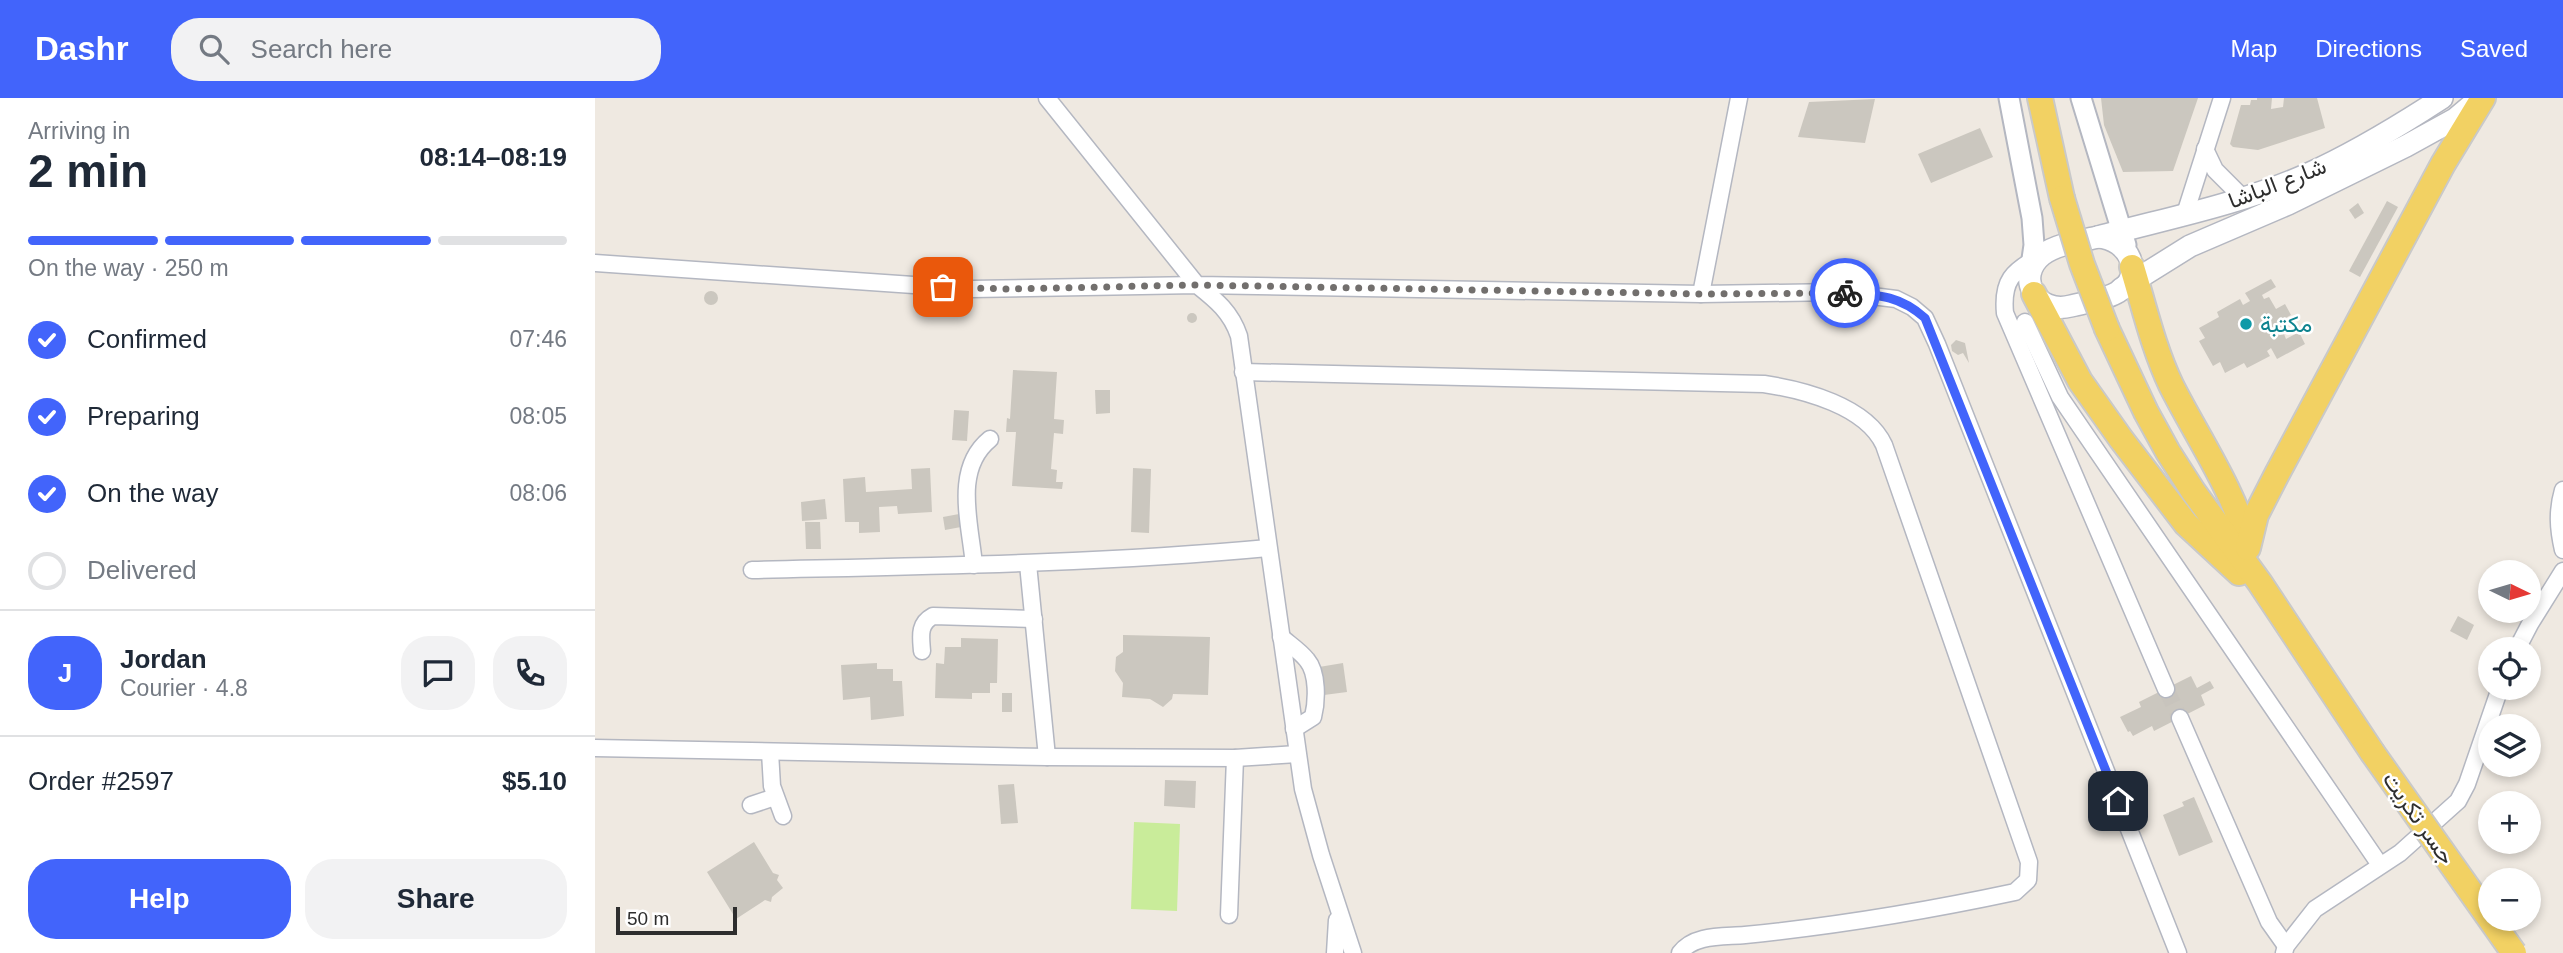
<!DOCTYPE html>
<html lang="en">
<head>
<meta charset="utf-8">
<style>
  :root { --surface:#fff; --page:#f2f2f3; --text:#1f2937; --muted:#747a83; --line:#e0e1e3; --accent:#4264fb }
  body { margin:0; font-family:Arial,Vazirmatn,sans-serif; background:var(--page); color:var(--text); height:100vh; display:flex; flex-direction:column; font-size:26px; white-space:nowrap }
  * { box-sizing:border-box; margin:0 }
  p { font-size:23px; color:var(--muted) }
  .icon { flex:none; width:38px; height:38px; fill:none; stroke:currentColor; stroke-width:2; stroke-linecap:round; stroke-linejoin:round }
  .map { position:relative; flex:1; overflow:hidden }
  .side { display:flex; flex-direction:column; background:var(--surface); width:595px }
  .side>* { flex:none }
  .needle { width:46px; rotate:95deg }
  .controls { position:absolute; left:1883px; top:462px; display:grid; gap:14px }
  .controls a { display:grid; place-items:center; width:63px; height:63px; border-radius:50%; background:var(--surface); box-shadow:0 4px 10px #0003; font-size:35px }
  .scale { position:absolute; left:21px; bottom:18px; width:121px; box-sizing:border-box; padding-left:7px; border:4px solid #2e2e2e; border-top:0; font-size:19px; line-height:24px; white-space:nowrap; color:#2e2e2e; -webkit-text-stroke:5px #fff; paint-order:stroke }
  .pin { position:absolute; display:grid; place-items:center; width:60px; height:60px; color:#fff; margin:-30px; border-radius:14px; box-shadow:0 4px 10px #0006 }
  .courier { position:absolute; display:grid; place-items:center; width:70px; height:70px; margin:-35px; border:5px solid #4264fb; border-radius:50%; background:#fff; color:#222; box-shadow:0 2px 9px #0007 }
  .summary em { font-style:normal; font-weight:700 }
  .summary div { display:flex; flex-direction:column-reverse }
  .summary { display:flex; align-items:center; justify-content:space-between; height:119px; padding:0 28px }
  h1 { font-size:46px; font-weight:700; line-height:52px }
  .bar { display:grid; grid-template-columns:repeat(4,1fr); gap:10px 7px; align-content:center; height:84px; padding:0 28px }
  .bar i { height:9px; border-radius:5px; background:var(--line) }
  .bar .current { background:var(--accent) }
  .bar p { grid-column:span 4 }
  .line { display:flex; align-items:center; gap:18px; padding:0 28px; border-top:2px solid var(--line) }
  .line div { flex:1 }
  .round { display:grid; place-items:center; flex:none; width:74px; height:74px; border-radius:28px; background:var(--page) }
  ol { padding:0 28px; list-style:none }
  li { display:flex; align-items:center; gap:21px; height:77px }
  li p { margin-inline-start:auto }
  li .icon { padding:7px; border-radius:50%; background:var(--accent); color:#fff; stroke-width:4 }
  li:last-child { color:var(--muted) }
  li i { width:38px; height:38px; border:4px solid var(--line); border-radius:50% }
  .button { display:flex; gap:14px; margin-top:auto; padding:14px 28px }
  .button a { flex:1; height:80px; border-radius:28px; background:var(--accent); color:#fff; font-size:28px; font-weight:700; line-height:80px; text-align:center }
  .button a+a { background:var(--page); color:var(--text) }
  header { display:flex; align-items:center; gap:42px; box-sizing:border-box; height:98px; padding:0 35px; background:var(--accent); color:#fff }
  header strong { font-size:33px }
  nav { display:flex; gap:38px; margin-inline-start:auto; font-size:24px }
  .search { width:490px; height:63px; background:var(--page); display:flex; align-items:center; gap:18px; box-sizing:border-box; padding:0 24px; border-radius:28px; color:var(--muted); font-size:26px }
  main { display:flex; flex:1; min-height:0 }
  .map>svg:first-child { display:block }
  .pitch { fill:#c9ec9a }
  .building { fill:#cbc7bf }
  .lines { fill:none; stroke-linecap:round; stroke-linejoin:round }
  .minor-tunnel { stroke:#c8c4bd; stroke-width:16; stroke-dasharray:16 8; stroke-linecap:butt }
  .minor-casing { stroke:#b4b7c1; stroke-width:19 }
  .tertiary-casing { stroke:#b4b7c1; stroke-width:23 }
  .secondary-casing { stroke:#b4b7c1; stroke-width:24 }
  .primary-casing { stroke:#c9c9c9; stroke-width:28 }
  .minor { stroke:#fff; stroke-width:16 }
  .tertiary { stroke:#fff; stroke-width:19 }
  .secondary { stroke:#fff; stroke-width:21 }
  .primary { stroke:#f2d163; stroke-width:24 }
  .primary-bridge-casing { stroke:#c9c9c9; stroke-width:28; stroke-linecap:butt }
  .primary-bridge { stroke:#f2d163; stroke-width:24 }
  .done { stroke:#726f6d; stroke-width:7; stroke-dasharray:0 12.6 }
  .route { stroke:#4264fb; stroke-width:9 }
  .culture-dot { fill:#0f9aa8; stroke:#fff; stroke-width:2.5 }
  .labels { text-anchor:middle; stroke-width:5; stroke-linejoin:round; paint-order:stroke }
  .street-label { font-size:23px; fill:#2e2e2e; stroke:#fff }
  .culture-label { font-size:23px; fill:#0d838f; stroke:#fff; text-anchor:start }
</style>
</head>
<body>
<header>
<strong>Dashr</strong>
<div class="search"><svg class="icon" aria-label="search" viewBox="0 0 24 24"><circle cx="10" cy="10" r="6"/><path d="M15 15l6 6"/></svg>Search here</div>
<nav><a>Map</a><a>Directions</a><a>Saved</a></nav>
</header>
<main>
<section class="side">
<div class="summary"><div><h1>2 min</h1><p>Arriving in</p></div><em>08:14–08:19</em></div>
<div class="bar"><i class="current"></i><i class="current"></i><i class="current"></i><i></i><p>On the way · 250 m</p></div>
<ol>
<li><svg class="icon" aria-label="check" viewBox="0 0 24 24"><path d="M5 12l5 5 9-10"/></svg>Confirmed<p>07:46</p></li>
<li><svg class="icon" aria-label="check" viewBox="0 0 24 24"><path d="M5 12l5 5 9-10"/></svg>Preparing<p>08:05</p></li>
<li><svg class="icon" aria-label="check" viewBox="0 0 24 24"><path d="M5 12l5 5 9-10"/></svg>On the way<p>08:06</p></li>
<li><i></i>Delivered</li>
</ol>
<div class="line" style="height:126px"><b class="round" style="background:var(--accent);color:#fff">J</b><div><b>Jordan</b><p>Courier · 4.8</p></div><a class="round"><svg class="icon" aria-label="chat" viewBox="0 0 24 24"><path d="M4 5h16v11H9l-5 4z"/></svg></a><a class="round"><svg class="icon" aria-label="phone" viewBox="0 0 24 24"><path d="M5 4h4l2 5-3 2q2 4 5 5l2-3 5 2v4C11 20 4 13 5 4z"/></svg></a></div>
<div class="line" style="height:91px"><div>Order #2597</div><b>$5.10</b></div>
<div class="button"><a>Help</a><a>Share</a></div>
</section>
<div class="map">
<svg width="1968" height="855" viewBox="0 0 1968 855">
  <rect width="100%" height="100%" fill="#efe9e1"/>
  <polygon class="pitch" points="539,724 585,726 582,813 536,811"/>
  <g class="building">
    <polygon points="1506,0 1603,0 1578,73 1528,74 1509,27"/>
    <polygon points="1662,0 1677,0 1676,11 1688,9 1689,0 1722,0 1730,30 1663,52 1638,49 1635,46 1646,7 1655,7 1656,2 1662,2"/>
    <polygon points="1280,1 1270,45 1203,39 1214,4"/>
    <polygon points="1385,30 1398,59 1336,85 1323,56"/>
    <polygon points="1792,103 1803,109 1765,179 1754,173"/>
    <polygon points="1763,105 1769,115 1760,121 1754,112"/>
    <polygon points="1676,181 1681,189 1667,197 1669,201 1674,199 1681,211 1690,206 1696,217 1687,222 1693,234 1689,236 1691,241 1704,234 1710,246 1682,261 1676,250 1672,253 1675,258 1652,270 1649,265 1630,275 1625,264 1618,268 1604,243 1610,240 1604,230 1624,219 1622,214 1645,201 1648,207 1655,203 1650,195"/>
    <circle cx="116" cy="200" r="7"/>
    <circle cx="597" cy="220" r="5"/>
    <polygon points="1361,242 1370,245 1374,265 1368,255 1363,257 1357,253 1356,247"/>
    <polygon points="418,272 462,274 459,321 469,322 468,336 459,335 456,371 462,372 461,384 468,384 467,391 417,388 421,334 411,334 412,320 415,321"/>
    <polygon points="500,292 515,292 515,315 501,316"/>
    <polygon points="359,312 374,313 372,343 357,342"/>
    <polygon points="335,370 337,414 303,416 302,408 284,409 285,434 264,435 264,424 250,424 248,381 270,379 271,394 317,391 316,371"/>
    <polygon points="538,370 556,371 554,435 536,434"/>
    <polygon points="230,401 232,421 207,423 206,404"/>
    <polygon points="364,416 366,429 350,432 348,419"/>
    <polygon points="210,424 225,424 226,451 211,451"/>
    <polygon points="1863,518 1879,527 1872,542 1855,533"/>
    <polygon points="528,537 615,539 613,597 578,596 577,601 568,609 555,601 527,599 528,585 520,573 521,559 528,554"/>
    <polygon points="366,540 403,541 402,585 395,585 395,595 377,595 377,601 340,600 341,565 349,566 350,549 366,549"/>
    <polygon points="282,565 282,571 298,571 298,583 307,583 309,618 276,622 275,599 248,602 246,567"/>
    <polygon points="748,565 752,594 729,597 724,569"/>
    <polygon points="1596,578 1602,590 1615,583 1619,590 1606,597 1610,607 1559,633 1557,628 1538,638 1535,633 1533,634 1525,619 1546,609 1544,604"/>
    <rect x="407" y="595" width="10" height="19"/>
    <polygon points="570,682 601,683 600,710 569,708"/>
    <polygon points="419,686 423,725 406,726 403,687"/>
    <polygon points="1599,699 1618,744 1584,758 1568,717 1589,708 1587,704"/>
    <polygon points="159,744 178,775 184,777 182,782 188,790 177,799 176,804 170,802 141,821 112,774"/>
  </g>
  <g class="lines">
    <polyline class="minor-tunnel" points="1571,591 1585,620"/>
    <defs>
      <g id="minor">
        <polyline points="452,0 602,187 1106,196 1245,194 1301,201 1317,209 1330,220 1342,246 1583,855"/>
        <polyline points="1610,51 1620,72 1648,100"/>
        <polyline points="1590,116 1627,0"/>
        <path d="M 1445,158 C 1417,173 1407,183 1410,215 L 1571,591"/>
        <path d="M 0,165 L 376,191 L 602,187 C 621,202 636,214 644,238 L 708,691 L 726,757 L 758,855"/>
        <polyline points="1106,196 1144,0"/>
        <polyline points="1430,224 1465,299 1785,767"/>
        <path d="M 648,274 L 1169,286 C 1209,292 1271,308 1289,347 L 1434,764 L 1433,782 L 1420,794 C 1331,813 1240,828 1150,837 C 1128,839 1099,836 1085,855"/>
        <path d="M 1968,392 C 1962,413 1963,430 1968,452"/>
        <polyline points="433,466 452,659"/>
        <path d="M 379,467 C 375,424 358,371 395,341"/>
        <path d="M 157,472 C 329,468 501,466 673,450"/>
        <path d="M 686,539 C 694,546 705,553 712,562 C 723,575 722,603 718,619 L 699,631"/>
        <polyline points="1922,551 1935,526 1968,473"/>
        <path d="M 327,553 C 326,539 323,526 338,518 L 439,521"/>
        <polyline points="1585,620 1674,824 1691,848"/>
        <polyline points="0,650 452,659 640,660 702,656"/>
        <polyline points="175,654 177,688 188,718"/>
        <polyline points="156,707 180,699"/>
        <polyline points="634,817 640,660"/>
        <polyline points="740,855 742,822"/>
        <polyline points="1689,855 1691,848 1720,811 1805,755 1863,703 1872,686 1905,590"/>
      </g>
      <g id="tertiary">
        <polyline points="1414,0 1437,120 1439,147 1435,175"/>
        <polyline points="1486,0 1531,147"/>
      </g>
      <g id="secondary">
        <path d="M 1503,139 C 1573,120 1646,106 1713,76 C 1760,55 1804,28 1847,0"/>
        <path d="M 1503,139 C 1534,141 1551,177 1523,194 C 1510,202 1491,204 1476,208 C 1441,217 1420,179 1447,157 C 1461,146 1486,143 1503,139 Z"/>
        <polyline points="1526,191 1595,148 1693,106 1811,48 1860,21 1885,0"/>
      </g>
      <g id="primary">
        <polyline points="1445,0 1467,100"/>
        <path d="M 1537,169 C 1549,208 1558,249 1576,287 C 1601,337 1641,395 1653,448"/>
        <polyline points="1439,196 1485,283 1526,341 1591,426 1644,475"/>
        <polyline points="1512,231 1551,314 1573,354 1598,393 1665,485 1777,654"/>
        <polyline points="1653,450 1661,417 1682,376 1848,66 1888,0"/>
      </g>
    </defs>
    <use href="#minor" class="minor-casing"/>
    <use href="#tertiary" class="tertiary-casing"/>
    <use href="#secondary" class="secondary-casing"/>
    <use href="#primary" class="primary-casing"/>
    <use href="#minor" class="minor"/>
    <use href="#tertiary" class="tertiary"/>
    <use href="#secondary" class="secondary"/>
    <use href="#primary" class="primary"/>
    <defs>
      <g id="primary-bridge">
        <polyline points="1467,100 1487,166 1512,231"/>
        <polyline points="1777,654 1919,855"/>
      </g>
    </defs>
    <use href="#primary-bridge" class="primary-bridge-casing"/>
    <use href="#primary-bridge" class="primary-bridge"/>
  </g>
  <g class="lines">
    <polyline class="done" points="348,189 412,191 602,187 1106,196 1250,195"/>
    <path class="route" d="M 1250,195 C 1283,197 1304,197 1330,220 L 1523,703"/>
  </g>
  <circle class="culture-dot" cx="1651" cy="226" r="7"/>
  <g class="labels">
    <g class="street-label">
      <text transform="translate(1682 85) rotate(-21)" y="8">شارع الباشا</text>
      <text transform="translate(1824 720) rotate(55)" y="8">جسر تكريت</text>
    </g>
    <g class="culture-label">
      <text x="1665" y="234">مكتبة</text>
    </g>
  </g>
</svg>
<div class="controls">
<a><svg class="needle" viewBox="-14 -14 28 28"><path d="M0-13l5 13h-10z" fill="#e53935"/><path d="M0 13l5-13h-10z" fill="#747a83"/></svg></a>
<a><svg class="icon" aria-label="locate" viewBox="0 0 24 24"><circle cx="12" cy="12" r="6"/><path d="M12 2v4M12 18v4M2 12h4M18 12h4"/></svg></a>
<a><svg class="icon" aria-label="layers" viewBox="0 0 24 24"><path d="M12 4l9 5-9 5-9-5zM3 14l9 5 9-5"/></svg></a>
<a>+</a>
<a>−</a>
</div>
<div class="scale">50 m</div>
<div class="pin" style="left:348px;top:189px;background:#ea580c"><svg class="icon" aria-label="bag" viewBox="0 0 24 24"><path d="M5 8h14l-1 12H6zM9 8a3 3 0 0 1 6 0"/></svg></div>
<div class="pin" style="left:1523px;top:703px;background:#1f2937"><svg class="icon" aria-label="home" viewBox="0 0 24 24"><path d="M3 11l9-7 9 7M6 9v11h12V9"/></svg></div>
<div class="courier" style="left:1250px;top:195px"><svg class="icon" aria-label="bike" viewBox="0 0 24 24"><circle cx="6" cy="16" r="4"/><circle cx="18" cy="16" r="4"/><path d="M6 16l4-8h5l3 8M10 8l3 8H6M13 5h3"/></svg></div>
</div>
</main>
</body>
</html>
